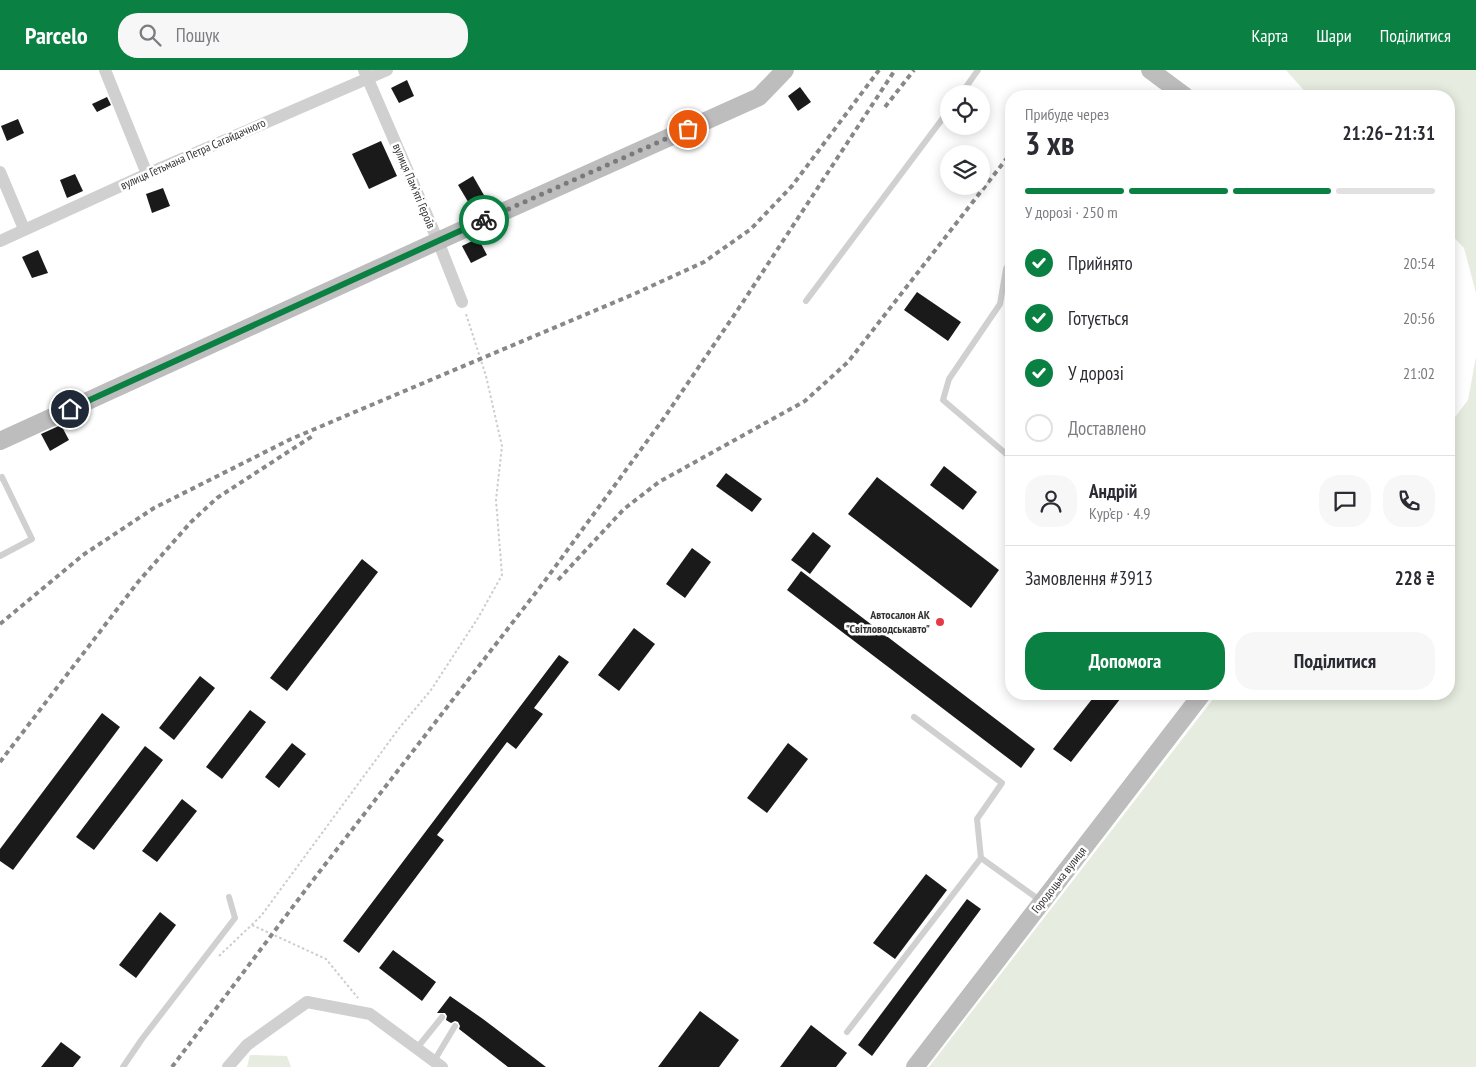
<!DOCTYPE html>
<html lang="uk">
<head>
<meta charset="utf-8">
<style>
  :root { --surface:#fff; --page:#f7f7f7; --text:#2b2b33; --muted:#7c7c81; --line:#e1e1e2; --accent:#0b8043 }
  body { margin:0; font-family:"PT Sans Narrow",sans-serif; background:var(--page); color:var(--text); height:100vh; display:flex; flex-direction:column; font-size:19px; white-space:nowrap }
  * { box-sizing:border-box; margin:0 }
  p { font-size:16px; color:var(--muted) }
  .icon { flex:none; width:28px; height:28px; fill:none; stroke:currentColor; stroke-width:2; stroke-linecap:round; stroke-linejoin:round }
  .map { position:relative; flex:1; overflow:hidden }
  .drawer { position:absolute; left:1005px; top:20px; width:450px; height:610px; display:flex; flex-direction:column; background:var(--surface); border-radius:20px; box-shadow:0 2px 12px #0003 }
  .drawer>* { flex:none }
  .controls { position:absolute; left:940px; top:15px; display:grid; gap:10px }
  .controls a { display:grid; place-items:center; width:50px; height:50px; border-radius:50%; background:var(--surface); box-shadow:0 2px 12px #0003; font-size:25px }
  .pin { position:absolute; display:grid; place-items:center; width:42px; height:42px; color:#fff; margin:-21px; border:2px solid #fff; border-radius:50%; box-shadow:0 1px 5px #0007 }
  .courier { position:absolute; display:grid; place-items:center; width:50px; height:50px; margin:-25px; border:4px solid #0b8043; border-radius:50%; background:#fff; color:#222; box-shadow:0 1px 6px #0007 }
  .headline em { font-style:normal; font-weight:700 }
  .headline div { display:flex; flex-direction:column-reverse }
  .headline { display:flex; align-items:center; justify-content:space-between; height:85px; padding:0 20px }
  h1 { font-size:32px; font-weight:700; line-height:38px }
  .bar { display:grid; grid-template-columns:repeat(4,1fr); gap:8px 5px; align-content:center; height:60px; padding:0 20px }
  .bar i { height:6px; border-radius:4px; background:var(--line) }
  .bar .active { background:var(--accent) }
  .bar p { grid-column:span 4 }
  .line { display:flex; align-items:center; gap:12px; padding:0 20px; border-top:1px solid var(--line) }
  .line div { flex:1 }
  .round { display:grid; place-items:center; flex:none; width:52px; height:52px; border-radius:20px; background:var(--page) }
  ol { padding:0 20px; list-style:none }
  li { display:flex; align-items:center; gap:15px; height:55px }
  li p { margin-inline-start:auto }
  li .icon { padding:5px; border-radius:50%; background:var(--accent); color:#fff; stroke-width:4 }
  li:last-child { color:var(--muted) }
  li i { width:28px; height:28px; border:2px solid var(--line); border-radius:50% }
  .primary-button { display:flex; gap:10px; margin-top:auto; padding:10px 20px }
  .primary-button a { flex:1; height:58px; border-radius:20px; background:var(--accent); color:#fff; font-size:20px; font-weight:700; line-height:58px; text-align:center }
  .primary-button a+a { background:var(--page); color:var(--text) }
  header { display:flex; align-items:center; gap:30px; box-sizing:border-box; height:70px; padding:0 25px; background:var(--accent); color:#fff }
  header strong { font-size:24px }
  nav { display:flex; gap:28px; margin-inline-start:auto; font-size:18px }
  .search { width:350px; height:45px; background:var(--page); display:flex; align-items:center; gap:12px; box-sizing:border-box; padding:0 18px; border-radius:20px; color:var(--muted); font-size:19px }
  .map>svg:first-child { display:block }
  .green { fill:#e6ecdf }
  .building { fill:#1a1a1a }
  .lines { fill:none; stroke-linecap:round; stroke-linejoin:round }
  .path { stroke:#cdcdcd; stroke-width:2; stroke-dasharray:2.5 2.5; stroke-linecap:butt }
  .lane { stroke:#d0d0d0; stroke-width:6 }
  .street { stroke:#d0d0d0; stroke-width:12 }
  .secondary { stroke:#bdbdbd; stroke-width:18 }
  .rail { stroke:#888; stroke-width:4; stroke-dasharray:5 4; stroke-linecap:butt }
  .done { stroke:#7a7a7a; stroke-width:5; stroke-dasharray:0 9 }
  .route { stroke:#0b8043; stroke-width:6 }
  .poi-dot { fill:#e63946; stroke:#fff; stroke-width:2 }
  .labels { text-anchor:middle; stroke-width:5; stroke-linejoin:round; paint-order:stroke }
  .street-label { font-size:12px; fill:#333; stroke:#fff }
  .poi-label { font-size:12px; font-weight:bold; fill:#333; stroke:#fff; text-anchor:end }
</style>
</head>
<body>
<header>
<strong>Parcelo</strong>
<div class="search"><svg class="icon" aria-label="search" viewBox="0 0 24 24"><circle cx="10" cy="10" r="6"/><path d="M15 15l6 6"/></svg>Пошук</div>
<nav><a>Карта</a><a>Шари</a><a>Поділитися</a></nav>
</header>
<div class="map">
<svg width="1476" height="997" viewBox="0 0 1476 997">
  <rect width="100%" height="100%" fill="#fff"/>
  <g class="green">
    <polygon points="1286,0 1476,0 1476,223 1464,178 1449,162 1449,26 1309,26"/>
    <polygon points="1476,287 1476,997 929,997 1217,624 1449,624 1449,355 1468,330"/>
    <polygon points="250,985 287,986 291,997 247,997"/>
  </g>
  <g class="building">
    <polygon points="407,10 414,26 399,33 391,18"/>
    <polygon points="800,17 811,32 798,41 788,26"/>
    <polygon points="107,27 111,35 97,42 92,34"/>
    <polygon points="18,49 24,63 7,71 1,56"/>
    <polygon points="381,71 397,106 369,119 352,84"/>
    <polygon points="75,104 83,121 67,128 60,110"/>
    <polygon points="473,106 485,127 470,135 458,115"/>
    <polygon points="163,118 170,136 152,143 146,124"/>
    <polygon points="478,168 487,185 471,193 462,176"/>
    <polygon points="38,180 48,203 32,208 22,187"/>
    <polygon points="917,222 961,252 948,271 904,240"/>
    <polygon points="61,355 69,370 50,381 41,364"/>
    <polygon points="944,396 977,422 963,440 930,415"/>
    <polygon points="726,403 762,429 752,442 716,416"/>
    <polygon points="877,407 999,500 971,538 848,444"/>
    <polygon points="813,462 831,476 810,504 791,490"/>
    <polygon points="692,478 711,492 685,528 666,514"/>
    <polygon points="362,489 378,502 287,621 270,608"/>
    <polygon points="801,501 1035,679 1021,698 787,520"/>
    <polygon points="634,558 655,574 619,621 598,605"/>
    <polygon points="559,585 569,592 534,638 543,644 516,679 507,672 437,765 444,770 359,883 343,871"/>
    <polygon points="200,606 215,618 174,670 159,658"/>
    <polygon points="1096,624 1124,624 1071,692 1053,679"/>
    <polygon points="250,640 266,652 222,709 206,697"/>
    <polygon points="102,643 120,657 13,800 0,791 0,779"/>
    <polygon points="292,673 306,684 279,718 265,707"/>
    <polygon points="788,673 808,689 767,743 747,728"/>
    <polygon points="145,676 163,690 94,780 76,767"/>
    <polygon points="182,729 197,741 157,792 142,781"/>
    <polygon points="926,804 947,820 895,889 873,873"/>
    <polygon points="967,829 981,839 872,986 858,975"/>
    <polygon points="160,842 176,855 136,908 119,895"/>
    <polygon points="393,880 436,912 422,931 379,898"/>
    <polygon points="450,926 483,949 546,997 508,997 459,959 460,956 458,952 455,951 451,953 446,950 447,946 445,943 437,943"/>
    <polygon points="700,941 739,970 719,997 658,997"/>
    <polygon points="811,955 847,983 836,997 780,997"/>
    <polygon points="61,972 81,987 73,997 41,997"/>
  </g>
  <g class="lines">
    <g class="path">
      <polyline points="252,855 326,889 358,928"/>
      <polyline points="219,886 261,846 400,657 431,620 478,548 502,505 496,430 502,376 486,306 466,244"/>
    </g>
    <g class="lane">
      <polyline points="961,24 978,0"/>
      <polyline points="1011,190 1006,199 1000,234 949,309 943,330 1011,388"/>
      <polyline points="806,231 949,40"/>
      <polyline points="0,408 2,407 32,469 0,486"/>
      <polyline points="914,647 1002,713 977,749 981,788"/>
      <polyline points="847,962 981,788 1041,831"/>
      <polyline points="417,978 442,947"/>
      <polyline points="434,991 455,956"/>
      <polyline points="123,997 142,969 235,848 229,827"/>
    </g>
    <g class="street">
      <polyline points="105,0 147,104"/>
      <polyline points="364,0 438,171 462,232"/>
      <polyline points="0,102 24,159"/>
      <polyline points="0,171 147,104 387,0"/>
      <polyline points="228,997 247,975 307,932 370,944 442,997"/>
    </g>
    <g class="secondary">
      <polyline points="1150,0 1185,26"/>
      <polyline points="0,371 438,171 759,27 785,0"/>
      <polyline points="915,997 1202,624"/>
    </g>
    <g class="rail">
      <polyline points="885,37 914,0"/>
      <polyline points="558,510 624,439 659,412 805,331 848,292 1011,83"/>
      <polyline points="0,554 83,485 154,438 291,369 634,224 704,192 751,159 792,116 879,0"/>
      <polyline points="0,692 138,512 191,452 217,428 314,365"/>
      <polyline points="172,997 310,814 544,512 664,348 741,235 895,0"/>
    </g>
  </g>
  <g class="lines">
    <polyline class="done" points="484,150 688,59"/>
    <polyline class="route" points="70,339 484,150"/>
  </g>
  <circle class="poi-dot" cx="940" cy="552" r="5"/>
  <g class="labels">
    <g class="street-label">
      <text transform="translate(193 84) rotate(-24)" y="4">вулиця Гетьмана Петра Сагайдачного</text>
      <text transform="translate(414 116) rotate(67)" y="4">вулиця Памʼяті Героїв</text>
      <text transform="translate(1059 810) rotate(-52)" y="4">Городоцька вулиця</text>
    </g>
    <g class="poi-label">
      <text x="930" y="549">Автосалон АК<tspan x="930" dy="14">"Світловодськавто"</tspan></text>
    </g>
  </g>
</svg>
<div class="controls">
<a><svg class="icon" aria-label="locate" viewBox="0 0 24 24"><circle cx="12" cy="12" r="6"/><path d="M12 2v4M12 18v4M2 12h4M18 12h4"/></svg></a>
<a><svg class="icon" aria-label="layers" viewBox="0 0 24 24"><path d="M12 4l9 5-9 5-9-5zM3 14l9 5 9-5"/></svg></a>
</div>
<div class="pin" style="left:688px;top:59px;background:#ea580c"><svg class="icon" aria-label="bag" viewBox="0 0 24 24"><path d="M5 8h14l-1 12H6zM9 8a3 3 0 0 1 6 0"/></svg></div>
<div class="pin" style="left:70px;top:339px;background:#1f2937"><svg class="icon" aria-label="home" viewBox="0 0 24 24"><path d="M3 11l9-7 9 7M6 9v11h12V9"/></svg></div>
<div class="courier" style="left:484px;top:150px"><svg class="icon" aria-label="bike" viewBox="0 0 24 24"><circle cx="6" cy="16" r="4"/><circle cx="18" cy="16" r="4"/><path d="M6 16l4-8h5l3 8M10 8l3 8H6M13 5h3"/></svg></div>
<section class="drawer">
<div class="headline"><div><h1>3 хв</h1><p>Прибуде через</p></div><em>21:26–21:31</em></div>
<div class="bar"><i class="active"></i><i class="active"></i><i class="active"></i><i></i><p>У дорозі · 250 m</p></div>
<ol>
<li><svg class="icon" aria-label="check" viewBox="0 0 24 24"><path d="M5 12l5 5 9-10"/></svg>Прийнято<p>20:54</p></li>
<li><svg class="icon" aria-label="check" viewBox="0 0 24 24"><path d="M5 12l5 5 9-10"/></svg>Готується<p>20:56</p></li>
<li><svg class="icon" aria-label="check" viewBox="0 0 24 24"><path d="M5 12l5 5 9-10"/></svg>У дорозі<p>21:02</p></li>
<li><i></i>Доставлено</li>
</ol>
<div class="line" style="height:90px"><a class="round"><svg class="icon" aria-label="person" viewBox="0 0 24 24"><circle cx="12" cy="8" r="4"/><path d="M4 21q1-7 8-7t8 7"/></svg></a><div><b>Андрій</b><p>Кур’єр · 4.9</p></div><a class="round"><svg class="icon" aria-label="chat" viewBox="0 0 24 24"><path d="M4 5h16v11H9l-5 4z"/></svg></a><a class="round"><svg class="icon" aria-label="phone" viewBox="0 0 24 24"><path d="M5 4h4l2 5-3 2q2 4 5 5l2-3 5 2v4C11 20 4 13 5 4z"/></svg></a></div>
<div class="line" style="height:65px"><div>Замовлення #3913</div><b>228 ₴</b></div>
<div class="primary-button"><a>Допомога</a><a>Поділитися</a></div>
</section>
</div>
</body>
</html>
